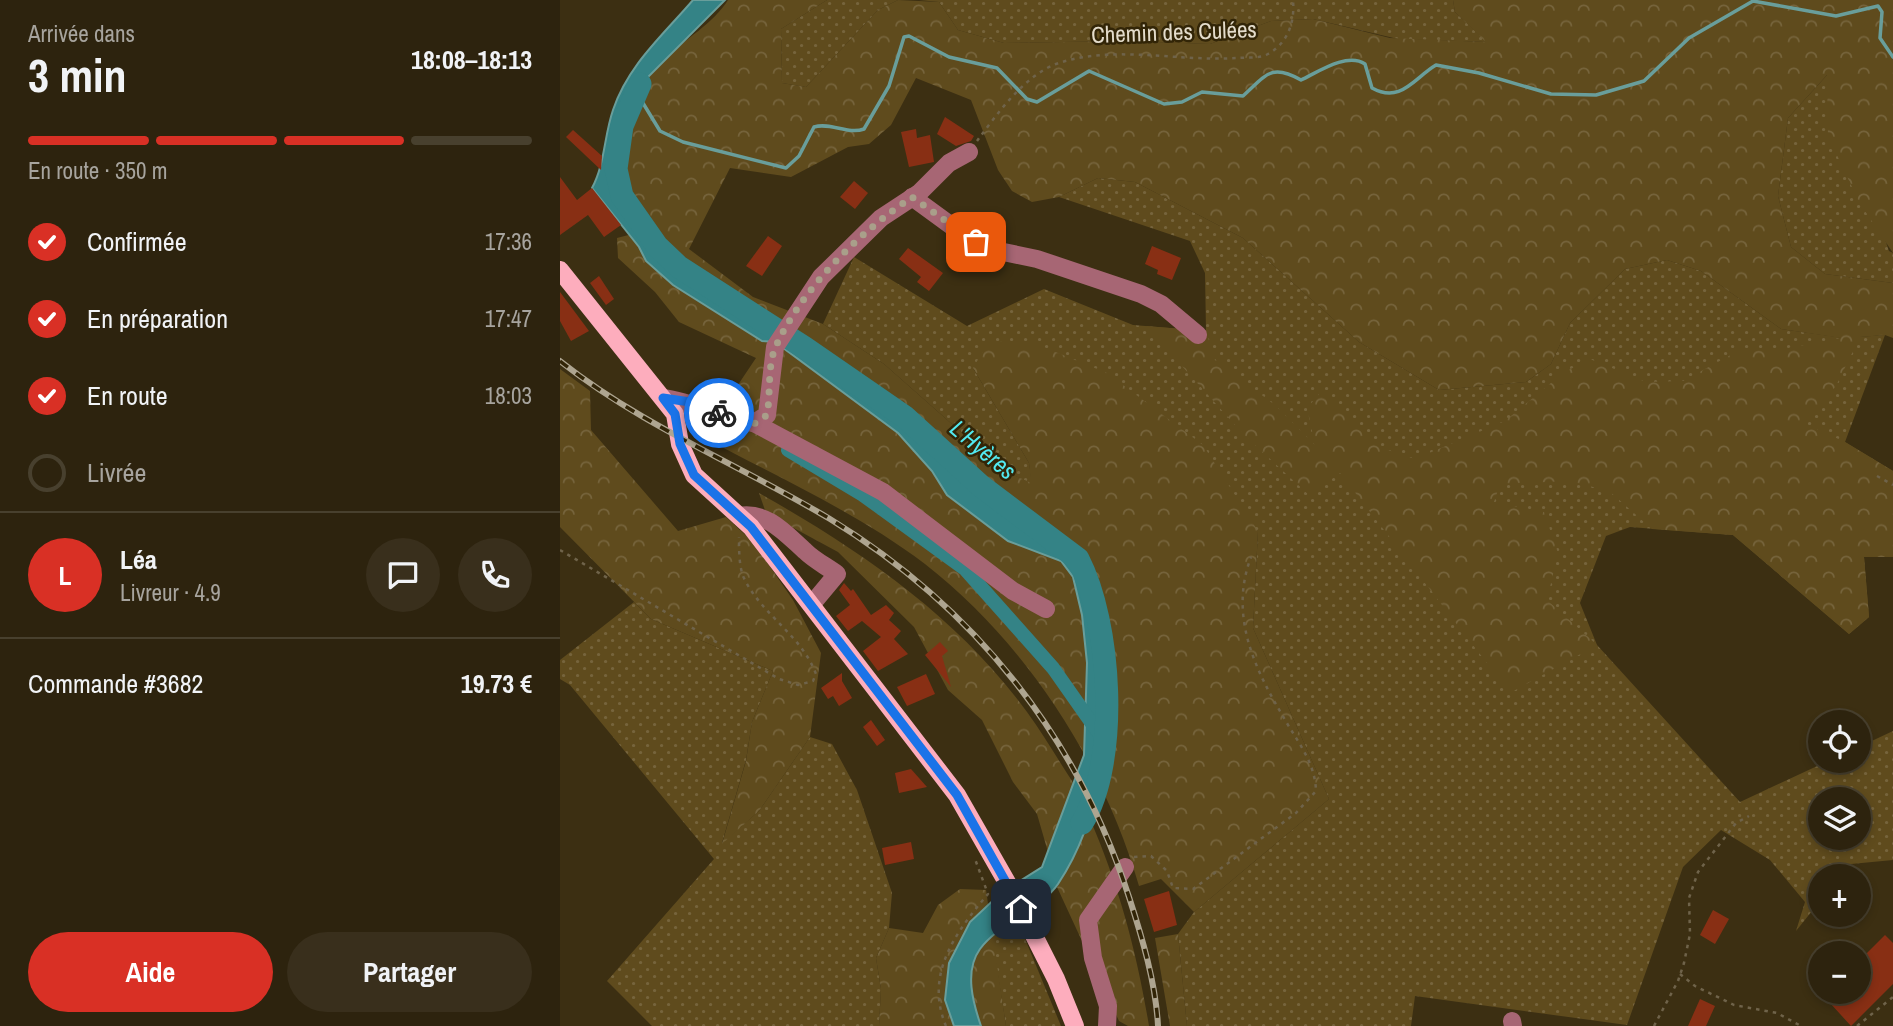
<!DOCTYPE html>
<html lang="fr">
<head>
<meta charset="utf-8">
<style>
  :root { --surface:#2d230e; --page:#392f1c; --text:#f1f3f6; --muted:#a7a49e; --line:#48402e; --accent:#d93025 }
  body { margin:0; font-family:"Archivo Narrow",sans-serif; background:var(--page); color:var(--text); height:100vh; display:flex; flex-direction:column; font-size:26px; white-space:nowrap }
  * { box-sizing:border-box; margin:0 }
  p { font-size:23px; color:var(--muted) }
  .icon { flex:none; width:38px; height:38px; fill:none; stroke:currentColor; stroke-width:2; stroke-linecap:round; stroke-linejoin:round }
  .map { position:relative; flex:1; overflow:hidden }
  .details { display:flex; flex-direction:column; background:var(--surface); width:560px }
  .details>* { flex:none }
  .buttons { position:absolute; left:1248px; top:710px; display:grid; gap:14px }
  .buttons a { display:grid; place-items:center; width:63px; height:63px; border-radius:50%; background:var(--surface); box-shadow:0 4px 10px #0003,0 0 0 2px var(--line); font-size:35px }
  .pin { position:absolute; display:grid; place-items:center; width:60px; height:60px; color:#fff; margin:-30px; border-radius:14px; box-shadow:0 4px 10px #0006 }
  .courier { position:absolute; display:grid; place-items:center; width:70px; height:70px; margin:-35px; border:5px solid #1a73e8; border-radius:50%; background:#fff; color:#222; box-shadow:0 2px 9px #0007 }
  .overview em { font-style:normal; font-weight:700 }
  .overview div { display:flex; flex-direction:column-reverse }
  .overview { display:flex; align-items:center; justify-content:space-between; height:119px; padding:0 28px }
  h1 { font-size:46px; font-weight:700; line-height:52px }
  .bar { display:grid; grid-template-columns:repeat(4,1fr); gap:10px 7px; align-content:center; height:84px; padding:0 28px }
  .bar i { height:9px; border-radius:5px; background:var(--line) }
  .bar .on { background:var(--accent) }
  .bar p { grid-column:span 4 }
  .line { display:flex; align-items:center; gap:18px; padding:0 28px; border-top:2px solid var(--line) }
  .line div { flex:1 }
  .round { display:grid; place-items:center; flex:none; width:74px; height:74px; border-radius:37px; background:var(--page) }
  ol { padding:0 28px; list-style:none }
  li { display:flex; align-items:center; gap:21px; height:77px }
  li p { margin-inline-start:auto }
  li .icon { padding:7px; border-radius:50%; background:var(--accent); color:#fff; stroke-width:4 }
  li:last-child { color:var(--muted) }
  li i { width:38px; height:38px; border:4px solid var(--line); border-radius:50% }
  .cta { display:flex; gap:14px; margin-top:auto; padding:14px 28px }
  .cta a { flex:1; height:80px; border-radius:42px; background:var(--accent); color:#fff; font-size:28px; font-weight:700; line-height:80px; text-align:center }
  .cta a+a { background:var(--page); color:var(--text) }
  main { display:flex; flex:1; min-height:0 }
  .map>svg:first-child { display:block }
  .grass { fill:url(#grass-dots); fill-rule:evenodd }
  .forest { fill:url(#forest-crowns) }
  .water { fill:#348386; stroke:#699e9b; stroke-width:2 }
  .lines { fill:none; stroke-linecap:round; stroke-linejoin:round }
  .stream { stroke:#699e9b; stroke-width:3.5 }
  .canal { stroke:#348386; stroke-width:14 }
  .river { stroke:#348386; stroke-width:23 }
  .building { fill:#882f14 }
  .path { stroke:#6f634a; stroke-width:2.5; stroke-dasharray:3.5 5; stroke-linecap:butt }
  .minor { stroke:#a76674; stroke-width:18 }
  .major { stroke:#fdadbd; stroke-width:18 }
  .rail-casing { stroke:#aea590; stroke-width:6 }
  .rail { stroke:#322507; stroke-width:3.5; stroke-dasharray:10; stroke-linecap:butt }
  .done { stroke:#a99f8a; stroke-width:7; stroke-dasharray:0 12.6 }
  .route { stroke:#1a73e8; stroke-width:9 }
  .labels { text-anchor:middle; stroke-width:5; stroke-linejoin:round; paint-order:stroke }
  .street-label { font-size:23px; fill:#e4dccb; stroke:#322507 }
  .water-label { font-size:24px; font-style:italic; fill:#52e9f0; stroke:#322507 }
</style>
</head>
<body>
<main>
<section class="details">
<div class="overview"><div><h1>3 min</h1><p>Arrivée dans</p></div><em>18:08–18:13</em></div>
<div class="bar"><i class="on"></i><i class="on"></i><i class="on"></i><i></i><p>En route · 350 m</p></div>
<ol>
<li><svg class="icon" aria-label="check" viewBox="0 0 24 24"><path d="M5 12l5 5 9-10"/></svg>Confirmée<p>17:36</p></li>
<li><svg class="icon" aria-label="check" viewBox="0 0 24 24"><path d="M5 12l5 5 9-10"/></svg>En préparation<p>17:47</p></li>
<li><svg class="icon" aria-label="check" viewBox="0 0 24 24"><path d="M5 12l5 5 9-10"/></svg>En route<p>18:03</p></li>
<li><i></i>Livrée</li>
</ol>
<div class="line" style="height:126px"><b class="round" style="background:var(--accent);color:#fff">L</b><div><b>Léa</b><p>Livreur · 4.9</p></div><a class="round"><svg class="icon" aria-label="chat" viewBox="0 0 24 24"><path d="M4 5h16v11H9l-5 4z"/></svg></a><a class="round"><svg class="icon" aria-label="phone" viewBox="0 0 24 24"><path d="M5 4h4l2 5-3 2q2 4 5 5l2-3 5 2v4C11 20 4 13 5 4z"/></svg></a></div>
<div class="line" style="height:91px"><div>Commande #3682</div><b>19.73 €</b></div>
<div class="cta"><a>Aide</a><a>Partager</a></div>
</section>
<div class="map">
<svg width="1333" height="1026" viewBox="0 0 1333 1026">
  <defs>
    <pattern id="grass-dots" width="8" height="8" patternUnits="userSpaceOnUse" patternTransform="scale(1.75)"><rect width="8" height="8" fill="#5f4b1d"/><path d="M2 2h.1M6 6h.1" fill="none" stroke="#76643c" stroke-width="1.8" stroke-linecap="round"/></pattern>
    <pattern id="forest-crowns" width="20" height="18" patternUnits="userSpaceOnUse" patternTransform="scale(1.75)"><rect width="20" height="18" fill="#5f4b1d"/><path d="M2 6a3 3 0 1 1 6 0M12 15a3 3 0 1 1 6 0" fill="none" stroke="#76643c"/></pattern>
  </defs>
  <rect width="100%" height="100%" fill="#3c2f12"/>
  <g class="grass">
    <polygon points="267,0 338,0 318,10 246,87 222,83 221,29"/>
    <polygon points="359,0 893,0 895,12 927,42 838,39 753,19 711,21 650,44 565,41 444,43 398,30 379,2"/>
    <polygon points="1268,74 1329,251 1333,253 1333,283 1265,274 1231,247 1218,196 1228,118"/>
    <path d="M 538,178 L 575,182 L 683,238 L 799,342 L 879,390 L 966,382 L 991,364 L 1010,323 L 1065,269 L 1107,260 L 1141,271 L 1221,329 L 1284,338 L 1325,335 L 1285,442 L 1333,471 L 1333,557 L 1304,557 L 1309,617 L 1289,634 L 1173,535 L 1070,527 L 1046,536 L 1020,603 L 1037,645 L 1180,802 L 1268,761 L 1298,761 L 1299,747 L 1333,731 L 1333,860 L 1291,864 L 1280,877 L 1260,877 L 1260,901 L 1236,931 L 1245,902 L 1210,860 L 1161,830 L 1123,867 L 1067,1025 L 855,996 L 851,1026 L 627,1026 L 618,934 L 634,912 L 769,799 L 693,628 L 698,531 L 413,368 L 469,463 L 472,484 L 445,471 L 324,364 L 263,324 L 294,257 L 407,326 L 484,289 L 573,325 L 646,331 L 645,273 L 630,241 L 499,197 ZM 1260,800 L 1298,800 L 1298,838 L 1260,838 Z"/>
    <polygon points="74,602 91,619 213,671 192,722 186,760 162,843 199,811 250,737 272,744 297,790 332,893 329,928 316,958 321,989 319,1026 92,1026 47,981 154,859 10,685 0,679 0,660"/>
    <polygon points="456,917 501,1026 446,1026 432,937"/>
  </g>
  <g class="forest">
    <path d="M 168,0 L 267,0 L 221,29 L 222,83 L 246,87 L 318,10 L 338,0 L 379,2 L 398,30 L 444,43 L 565,41 L 650,44 L 711,21 L 753,19 L 830,38 L 926,42 L 895,12 L 893,0 L 1333,0 L 1333,253 L 1299,202 L 1268,136 L 1267,75 L 1228,118 L 1218,196 L 1231,247 L 1265,274 L 1333,283 L 1333,338 L 1325,335 L 1300,337 L 1276,386 L 1246,424 L 1285,442 L 1333,471 L 1333,557 L 1304,557 L 1309,617 L 1289,634 L 1173,535 L 1092,529 L 1049,491 L 1009,481 L 940,484 L 934,502 L 984,512 L 998,553 L 987,600 L 1037,645 L 950,693 L 780,473 L 749,495 L 684,435 L 586,326 L 646,331 L 655,360 L 715,405 L 755,445 L 747,408 L 760,393 L 786,413 L 819,447 L 855,459 L 945,421 L 1003,373 L 1030,359 L 1086,382 L 1123,381 L 1176,352 L 1223,349 L 1281,338 L 1221,329 L 1141,271 L 1107,260 L 1065,269 L 1010,323 L 991,364 L 966,382 L 879,390 L 799,342 L 683,238 L 575,182 L 538,178 L 499,197 L 472,202 L 452,191 L 438,170 L 411,100 L 356,78 L 331,125 L 309,144 L 288,147 L 231,177 L 170,168 L 129,249 L 193,297 L 263,324 L 324,364 L 445,471 L 471,483 L 469,463 L 413,368 L 429,341 L 476,344 L 547,373 L 643,445 L 698,531 L 693,628 L 769,799 L 634,912 L 601,879 L 579,886 C 543,762 467,644 365,564 C 298,513 217,477 143,437 L 196,358 L 119,322 L 95,292 L 58,258 L 57,238 L 84,231 C 39,173 55,107 105,58 C 124,40 154,23 168,0 Z"/>
    <polygon points="0,369 30,391 31,430 118,531 166,517 193,542 233,600 261,653 250,737 199,811 162,844 186,761 192,722 213,671 91,619 0,527"/>
    <path d="M 199,493 C 300,550 397,616 467,712 C 484,735 498,760 514,784 L 488,852 L 477,814 L 453,782 L 422,720 L 388,690 L 354,627 L 278,552 L 206,513 Z"/>
    <path d="M 529,817 C 559,885 577,953 589,1026 L 568,1026 L 559,1021 L 497,887 L 525,832 Z"/>
    <polygon points="400,889 426,890 446,1026 319,1026 321,989 316,958 329,928 363,933 378,905"/>
    <polygon points="618,934 627,1026 610,1026 595,938"/>
  </g>
  <path class="water" d="M 133,0 L 165,0 L 75,90 L 62,126 L 56,169 L 62,196 L 79,224 L 119,267 L 245,348 L 345,417 L 421,486 L 508,549 C 533,575 540,618 542,653 C 548,733 544,815 498,884 C 483,907 438,924 420,949 C 404,971 413,1003 421,1026 L 394,1026 L 385,1000 L 389,963 L 410,922 L 441,893 L 482,867 L 524,755 L 527,663 L 522,615 L 513,577 L 501,561 L 448,541 L 387,495 L 372,471 L 338,433 L 215,342 L 202,341 L 113,285 L 86,261 L 79,247 L 32,188 C 45,164 44,136 53,110 C 68,65 103,35 133,0 Z"/>
  <g class="lines">
    <path class="stream" d="M 75,90 L 100,131 L 123,142 L 226,168 L 239,156 L 254,127 C 271,122 288,135 304,129 L 329,86 L 344,37 L 349,36 L 389,57 L 437,68 L 467,99 L 477,102 L 529,71 L 604,104 L 622,102 L 642,92 L 683,96 C 706,75 711,63 741,80 C 758,72 787,52 805,64 L 812,88 C 841,104 854,78 876,65 L 919,73 L 991,94 L 1036,95 L 1084,81 L 1129,38 L 1193,1 L 1276,16 L 1318,6 L 1322,12 L 1320,38 L 1333,57"/>
    <polyline class="canal" points="228,450 303,495 405,569 493,668 545,742"/>
    <path class="river" d="M 80,84 L 62,126 L 56,169 L 62,196 L 97,246 L 119,267 L 245,348 L 345,417 L 421,486 L 518,559 C 551,623 560,760 522,823"/>
  </g>
  <g class="building">
    <polygon points="385,117 414,136 411,141 396,146 377,134"/>
    <polygon points="356,129 357,138 370,135 374,162 349,167 341,132"/>
    <polygon points="13,130 42,156 41,170 6,137"/>
    <polygon points="0,177 17,200 32,188 61,225 44,237 28,215 0,235"/>
    <polygon points="294,181 308,193 295,209 280,197"/>
    <polygon points="208,236 222,246 202,276 186,266"/>
    <polygon points="592,246 621,258 612,280 597,274 598,270 585,264"/>
    <polygon points="348,248 383,273 369,291 357,282 361,277 339,259"/>
    <polygon points="39,276 54,299 46,305 30,283"/>
    <polygon points="0,292 29,331 11,341 0,321"/>
    <polygon points="284,583 291,591 293,589 311,615 326,605 334,613 329,620 341,631 334,639 348,654 318,671 303,651 321,637 302,621 288,631 276,616 290,605 279,590"/>
    <polygon points="380,642 388,651 382,656 391,687 365,655"/>
    <polygon points="282,673 282,681 292,698 279,706 273,696 268,699 261,688"/>
    <polygon points="366,674 375,694 347,706 337,687"/>
    <polygon points="311,720 325,740 317,746 303,727"/>
    <polygon points="351,769 367,787 339,793 335,773"/>
    <polygon points="351,842 354,859 325,865 322,848"/>
    <polygon points="609,891 617,925 594,932 584,899"/>
    <polygon points="1153,910 1169,919 1155,944 1140,935"/>
    <polygon points="1325,935 1333,943 1333,984 1291,1026 1260,992 1298,992 1298,962"/>
    <polygon points="1140,999 1155,1006 1146,1026 1128,1026"/>
  </g>
  <g class="lines">
    <g class="path">
      <path d="M 417,141 C 437,114 464,76 496,64 C 553,44 618,62 677,58 C 686,57 700,59 708,54 C 728,43 735,22 733,0"/>
      <polyline points="1317,476 1333,485"/>
      <path d="M 0,550 L 219,679 L 238,685 L 253,681 L 256,674 C 241,634 200,614 183,576 C 179,565 179,549 179,537"/>
      <path d="M 574,857 L 591,856 L 607,871 L 613,888 L 633,889 L 736,813 L 756,791 C 755,762 738,743 724,718 C 694,668 669,615 691,557"/>
      <polyline points="1120,974 1135,986 1174,1005 1217,1013 1241,1026"/>
      <path d="M 386,1026 C 364,974 396,932 428,894 L 415,859"/>
      <polyline points="1094,1026 1118,981 1124,963 1130,934 1129,898 1138,872 1176,823 1189,816"/>
      <polyline points="1297,1026 1333,997"/>
    </g>
    <g class="minor">
      <polyline points="352,197 404,235 429,249 477,259 581,294 601,304 638,335"/>
      <path d="M 103,398 C 135,402 162,418 194,423 L 207,415 L 215,347 L 261,277 L 321,218 L 359,193 L 389,163 L 409,152"/>
      <polyline points="194,423 323,492 453,591 486,609"/>
      <path d="M 179,516 C 207,511 226,534 245,551 C 254,560 266,566 277,574 L 252,604"/>
      <polyline points="952,1021 953,1026"/>
      <polyline points="547,1026 548,1006 533,958 528,920 565,867"/>
    </g>
    <polyline class="major" points="0,270 115,414 120,444 134,475 191,527 397,795 449,886 496,979 515,1026"/>
    <defs>
      <path id="rail" d="M 0,361 C 82,426 180,465 270,519 C 414,607 517,736 569,897 C 582,937 596,984 598,1026"/>
    </defs>
    <use href="#rail" class="rail-casing"/>
    <use href="#rail" class="rail"/>
  </g>
  <g class="lines">
    <path class="done" d="M 159,413 L 194,424 L 207,415 C 211,393 207,365 216,346 C 243,287 300,232 352,197 L 416,242"/>
    <polyline class="route" points="159,413 130,402 103,398 115,414 120,444 134,475 191,527 397,795 461,909"/>
  </g>
  <g class="labels">
    <g class="street-label">
      <text transform="translate(614 32) rotate(-2)" y="8">Chemin des Culées</text>
    </g>
    <g class="water-label">
      <text transform="translate(423 450) rotate(40)" y="8">L'Hyères</text>
    </g>
  </g>
</svg>
<div class="buttons">
<a><svg class="icon" aria-label="locate" viewBox="0 0 24 24"><circle cx="12" cy="12" r="6"/><path d="M12 2v4M12 18v4M2 12h4M18 12h4"/></svg></a>
<a><svg class="icon" aria-label="layers" viewBox="0 0 24 24"><path d="M12 4l9 5-9 5-9-5zM3 14l9 5 9-5"/></svg></a>
<a>+</a>
<a>−</a>
</div>
<div class="pin" style="left:416px;top:242px;background:#ea580c"><svg class="icon" aria-label="bag" viewBox="0 0 24 24"><path d="M5 8h14l-1 12H6zM9 8a3 3 0 0 1 6 0"/></svg></div>
<div class="pin" style="left:461px;top:909px;background:#1f2937"><svg class="icon" aria-label="home" viewBox="0 0 24 24"><path d="M3 11l9-7 9 7M6 9v11h12V9"/></svg></div>
<div class="courier" style="left:159px;top:413px"><svg class="icon" aria-label="bike" viewBox="0 0 24 24"><circle cx="6" cy="16" r="4"/><circle cx="18" cy="16" r="4"/><path d="M6 16l4-8h5l3 8M10 8l3 8H6M13 5h3"/></svg></div>
</div>
</main>
</body>
</html>
